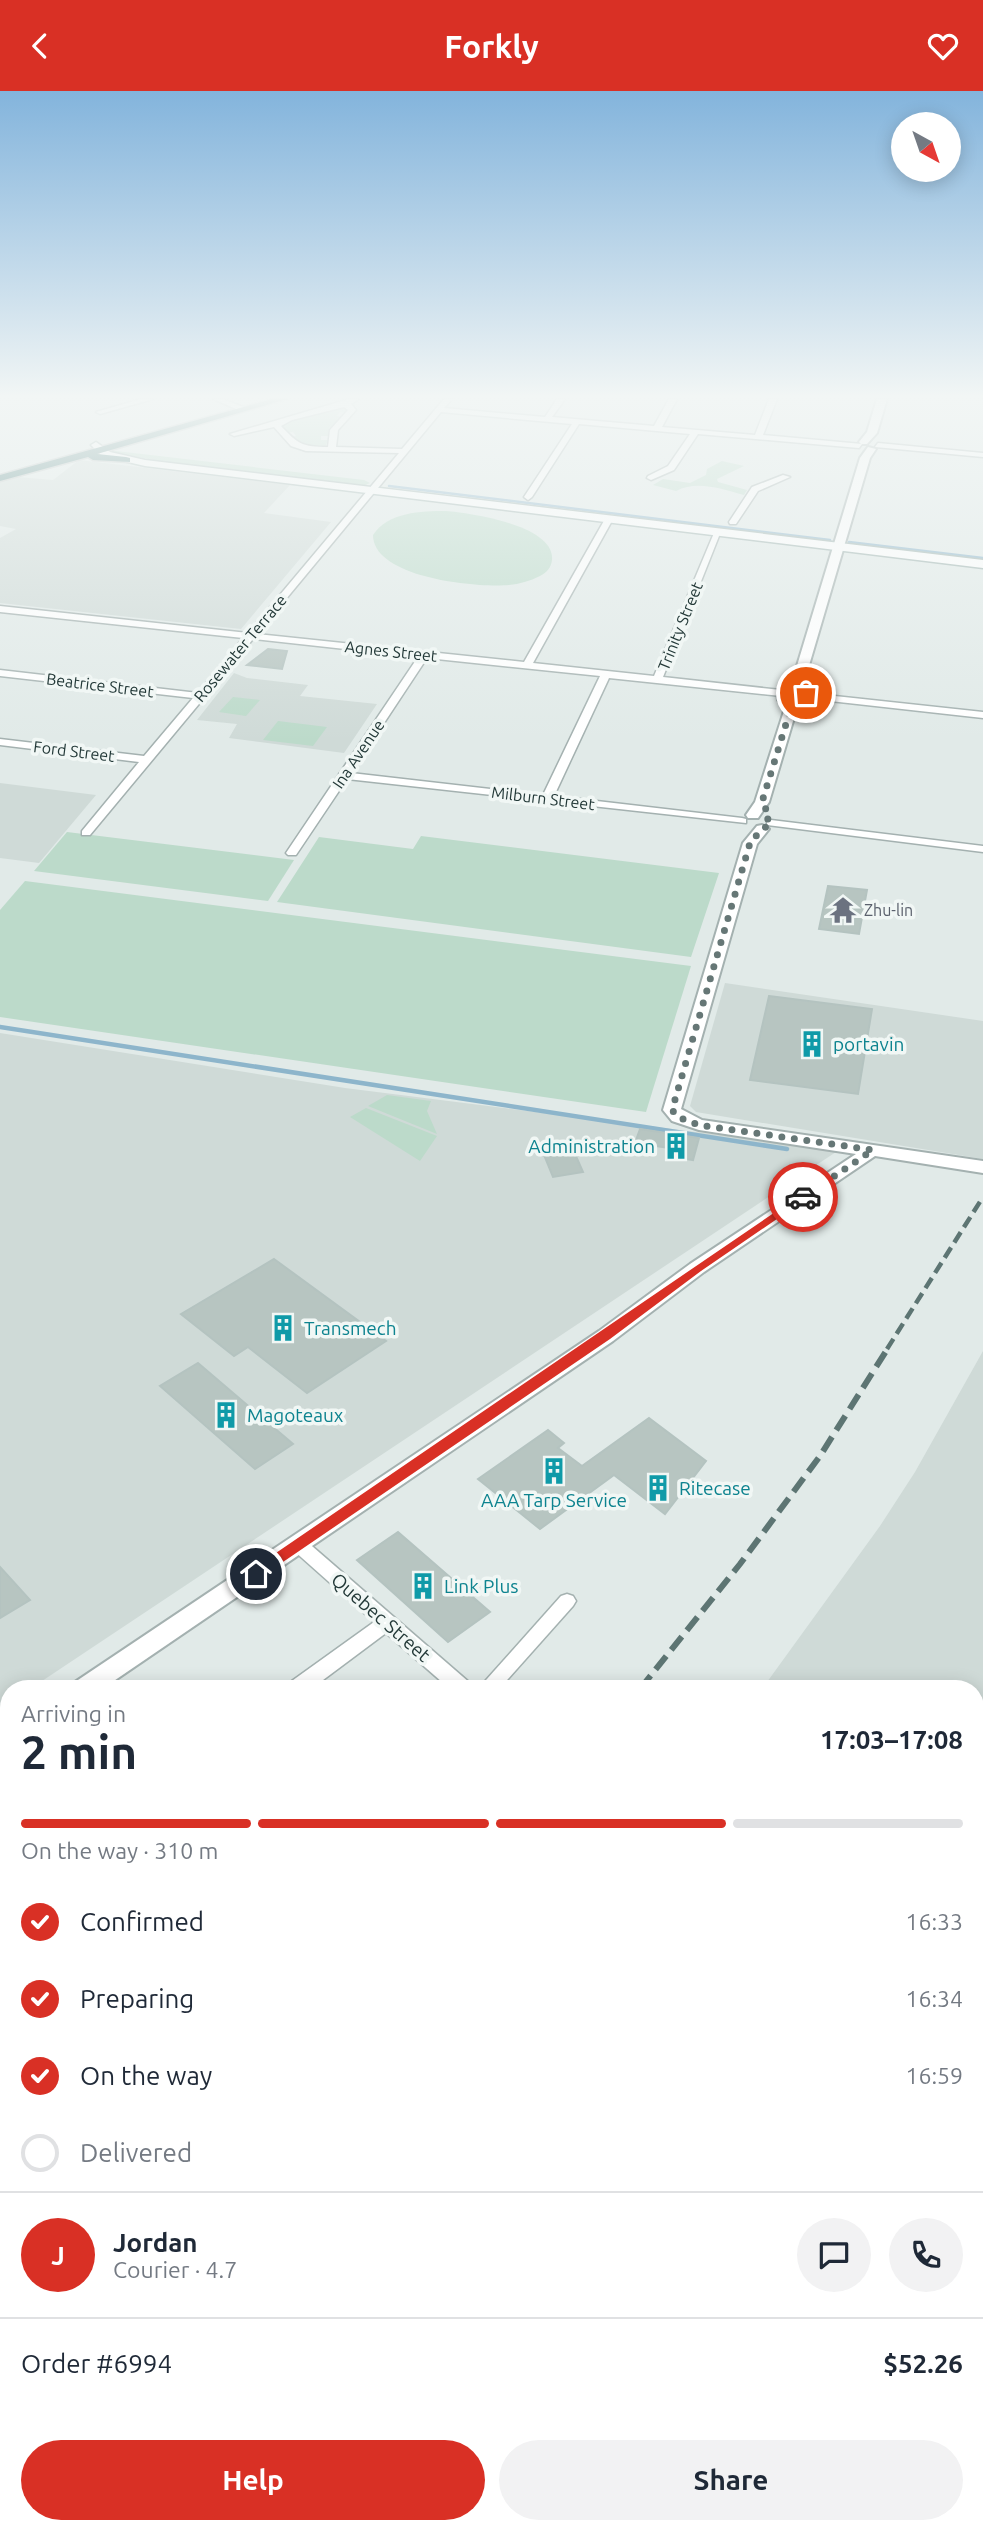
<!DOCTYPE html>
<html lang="en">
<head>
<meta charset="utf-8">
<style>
  :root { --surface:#fff; --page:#f2f2f3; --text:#1f2937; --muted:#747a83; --line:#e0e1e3; --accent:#d93025 }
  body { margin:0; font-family:Ubuntu,sans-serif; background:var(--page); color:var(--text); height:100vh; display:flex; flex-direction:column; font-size:26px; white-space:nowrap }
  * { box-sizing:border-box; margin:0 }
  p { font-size:23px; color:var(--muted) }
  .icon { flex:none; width:38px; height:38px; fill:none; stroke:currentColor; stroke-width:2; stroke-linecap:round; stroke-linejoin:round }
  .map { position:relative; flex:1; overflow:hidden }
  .drawer { position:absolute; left:0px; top:1589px; width:984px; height:854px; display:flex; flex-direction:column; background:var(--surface); border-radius:28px 28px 0 0; box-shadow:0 4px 18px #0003 }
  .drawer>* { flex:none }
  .needle { width:46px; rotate:140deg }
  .buttons { position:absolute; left:891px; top:21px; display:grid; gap:14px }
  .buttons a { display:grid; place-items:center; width:70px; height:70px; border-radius:50%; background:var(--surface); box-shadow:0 4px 18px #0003; font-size:35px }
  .pin { position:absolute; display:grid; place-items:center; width:60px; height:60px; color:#fff; margin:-30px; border:4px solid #fff; border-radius:50%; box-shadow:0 2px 7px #0007 }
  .courier { position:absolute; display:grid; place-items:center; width:70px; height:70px; margin:-35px; border:5px solid #d93025; border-radius:50%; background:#fff; color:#222; box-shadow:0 2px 9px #0007 }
  .overview em { font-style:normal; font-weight:700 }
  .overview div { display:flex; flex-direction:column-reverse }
  .overview { display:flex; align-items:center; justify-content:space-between; height:119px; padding:0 21px }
  h1 { font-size:46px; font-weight:700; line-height:52px }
  .bar { display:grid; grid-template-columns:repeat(4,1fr); gap:10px 7px; align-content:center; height:84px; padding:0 21px }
  .bar i { height:9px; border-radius:5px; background:var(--line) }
  .bar .current { background:var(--accent) }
  .bar p { grid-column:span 4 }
  .line { display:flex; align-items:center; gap:18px; padding:0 21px; border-top:2px solid var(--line) }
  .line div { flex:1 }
  .round { display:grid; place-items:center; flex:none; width:74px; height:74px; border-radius:37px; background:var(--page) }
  ol { padding:0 21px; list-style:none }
  li { display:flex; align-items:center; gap:21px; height:77px }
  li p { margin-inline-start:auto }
  li .icon { padding:7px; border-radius:50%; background:var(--accent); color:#fff; stroke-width:4 }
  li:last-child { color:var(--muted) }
  li i { width:38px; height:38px; border:4px solid var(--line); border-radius:50% }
  .button { display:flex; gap:14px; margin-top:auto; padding:14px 21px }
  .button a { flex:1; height:80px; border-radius:42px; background:var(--accent); color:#fff; font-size:28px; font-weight:700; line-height:80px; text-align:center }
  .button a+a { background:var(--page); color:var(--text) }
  header { display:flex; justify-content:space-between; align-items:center; height:91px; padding:0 21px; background:var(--accent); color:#fff; font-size:32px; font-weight:700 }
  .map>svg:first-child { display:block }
  .built { fill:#cfdad7 }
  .green { fill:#bcdaca }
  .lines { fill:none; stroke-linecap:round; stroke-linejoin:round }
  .stream-far1 { stroke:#8db5cb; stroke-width:2.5 }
  .stream { stroke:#8db5cb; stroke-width:4.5 }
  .building { fill:#b7c5c1; stroke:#b4c3c0; stroke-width:2 }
  .minor-casing { stroke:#a4b1b0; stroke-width:3 }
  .tertiary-casing { stroke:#a4b1b0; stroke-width:4 }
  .secondary-casing { stroke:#a1b5b2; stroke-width:3 }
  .trunk-casing { stroke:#bdc4c3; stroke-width:3 }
  .minor { fill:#fff; fill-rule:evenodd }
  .tertiary { fill:#fff; fill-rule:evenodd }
  .secondary { fill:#fff; fill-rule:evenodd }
  .trunk { fill:#4d807e; fill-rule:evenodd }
  .rail-far2 { stroke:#5d7573; stroke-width:4.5; stroke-dasharray:12 6; stroke-linecap:butt }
  .rail-far1 { stroke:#5d7573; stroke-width:6; stroke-dasharray:17 8; stroke-linecap:butt }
  .rail { stroke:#5d7573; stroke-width:8; stroke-dasharray:21 10; stroke-linecap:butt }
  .route { fill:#d93025 }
  .done { stroke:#667776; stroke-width:7; stroke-dasharray:0 12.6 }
  .labels { text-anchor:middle; stroke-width:7; stroke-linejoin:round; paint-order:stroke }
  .far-street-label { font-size:16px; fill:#233938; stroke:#f1f7f5 }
  .far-worship-label { font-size:16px; fill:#5b616d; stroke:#f1f7f5; text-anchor:start }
  .culture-label { font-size:19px; fill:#0d838f; stroke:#f1f7f5; text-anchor:start }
  .street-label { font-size:19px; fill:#233938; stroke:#f1f7f5 }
</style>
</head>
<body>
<header><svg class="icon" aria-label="back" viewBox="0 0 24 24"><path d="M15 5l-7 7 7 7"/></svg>Forkly<svg class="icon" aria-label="heart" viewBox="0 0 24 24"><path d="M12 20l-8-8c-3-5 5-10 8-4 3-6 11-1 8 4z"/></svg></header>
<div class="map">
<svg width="983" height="2443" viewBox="0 0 983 2443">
  <rect width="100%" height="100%" fill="#e1eae8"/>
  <g class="built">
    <polygon points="79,369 290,394 264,422 331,431 241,538 0,512 0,447 16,438 0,435 0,391 17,386 53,389"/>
    <polygon points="234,582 247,587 308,594 300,605 377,613 344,662 229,647 237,633 197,629"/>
    <polygon points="0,692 96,704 39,772 0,767"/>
    <polygon points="725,892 983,930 983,1068 696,1021 690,1015"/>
    <polygon points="0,942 345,997 839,1059 30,1598 9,1598 9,1612 0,1618"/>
    <polygon points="983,1260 983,1813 975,1806 975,1598 762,1598 880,1435 915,1381"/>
  </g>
  <g class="green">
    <polygon points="339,314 349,317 347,322 340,321 337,325 343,326 329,337 328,345 321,345 321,349 328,349 325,356 300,354 290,346 296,345 293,341 286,342 281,336 294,327 299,328"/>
    <polygon points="116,360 364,389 370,392 361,396 187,375 110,361"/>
    <path d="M 722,370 L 744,375 L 717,388 L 718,391 L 747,399 L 744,404 C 721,398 697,389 676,400 L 653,394 L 663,388 L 690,392 L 706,384 L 707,378 Z"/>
    <path d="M 446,420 C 470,422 555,434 552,469 C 551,477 547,481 540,485 C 530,490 519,493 509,494 C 477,497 373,487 373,444 C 388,421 421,420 446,420 Z"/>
    <polygon points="233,606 260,609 246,625 219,621"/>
    <polygon points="278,630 327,636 313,655 263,649"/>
    <polygon points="67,741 294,769 268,810 34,780"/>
    <polygon points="421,745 719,782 691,866 277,811 319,746 413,758"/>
    <polygon points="25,790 691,875 646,1021 0,926 0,819"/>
    <polygon points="387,1004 431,1010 427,1020 437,1043 368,1015"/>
    <polygon points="366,1017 437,1045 420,1070 350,1026"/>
  </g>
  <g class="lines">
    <g class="stream-far1">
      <polyline points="389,395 830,449"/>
      <polyline points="849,451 983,467"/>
    </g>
    <polyline class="stream" points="0,936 787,1058"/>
  </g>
  <g class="building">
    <polygon points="268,558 287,560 282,578 247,574"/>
    <polygon points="828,795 867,799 859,843 819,838"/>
    <polygon points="769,905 872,918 858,1003 750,989"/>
    <polygon points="640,1038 699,1047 693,1069 674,1066 676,1058 635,1052"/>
    <polygon points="571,1054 583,1081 553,1086 542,1059"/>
    <polygon points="274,1168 386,1250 307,1302 248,1256 234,1265 181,1223"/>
    <polygon points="198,1272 293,1353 255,1378 160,1295"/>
    <polygon points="649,1327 706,1370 665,1423 614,1384 540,1438 478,1388 548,1339 564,1352 558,1357 582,1375"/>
    <polygon points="398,1441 490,1521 448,1551 357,1469"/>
    <polygon points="0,1476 30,1509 0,1527"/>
  </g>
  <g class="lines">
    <defs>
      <g id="minor">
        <polygon points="141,308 153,308 100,323 96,321"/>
        <polygon points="213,308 223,308 248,318 241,320"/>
        <path d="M 349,308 L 358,308 L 351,313 L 356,319 L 338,339 L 336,356 L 402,358 L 444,308 L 452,308 L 444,317 L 545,326 L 557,308 L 565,308 L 552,326 L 654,335 L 669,308 L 677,308 L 662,336 L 755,344 L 769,308 L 777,308 L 763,344 L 862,353 L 859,357 L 698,343 L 674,379 L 651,389 L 647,387 L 648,385 L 668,375 L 690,343 L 579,333 L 532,406 L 528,409 L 524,406 L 572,333 L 441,321 L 257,543 L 524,571 L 605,428 L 609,425 L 613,428 L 533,572 L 654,585 L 714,442 L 721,440 L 663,586 L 781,599 L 786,602 L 781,605 L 609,587 L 554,705 L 742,727 L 746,728 L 746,732 L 347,688 L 296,764 L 288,764 L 286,762 L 418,566 L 253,548 L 90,744 L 82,744 L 82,740 L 139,671 L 0,654 L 0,648 L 144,665 L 193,607 L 0,585 L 0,579 L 198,602 L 243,547 L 0,521 L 0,515 L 248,542 L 399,362 L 306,360 L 291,355 L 274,336 L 234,345 L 230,343 ZM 344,316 L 348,319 L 330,339 L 328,356 C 302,356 298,353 281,335 L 292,329 ZM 427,567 L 600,585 L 543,704 L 351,682 Z"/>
        <polygon points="878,352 983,362 983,366 875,356"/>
        <polygon points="783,384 790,386 758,400 736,433 730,433 729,431 752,396"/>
        <polygon points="807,602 983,621 983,627 803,607 803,603"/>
        <polygon points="771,729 983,755 983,761 767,734 767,730"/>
        <polygon points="299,1447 305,1449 470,1592 472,1598 450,1598 386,1542 311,1598 287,1598 289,1592 374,1531 293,1459 290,1454 293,1449"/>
        <polygon points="567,1503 573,1505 576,1510 573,1515 499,1598 478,1598 561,1505"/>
        <polygon points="9,1796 9,1818 0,1822 0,1800"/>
        <polygon points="9,2020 9,2046 0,2050 0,2023"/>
      </g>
      <g id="tertiary">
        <polygon points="877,308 887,308 877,342 867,353 861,353 859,351 867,341"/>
        <path d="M 868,356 L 876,358 L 870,367 L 805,588 L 807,597 L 813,605 L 801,613 L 796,620 L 769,711 L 758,727 L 748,727 L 746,724 L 755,711 L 784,620 L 789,612 L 778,609 L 777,601 L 794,594 L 793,588 L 860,367 ZM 793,602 L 800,603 L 800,604 L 789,604 Z"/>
        <polygon points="762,734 769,738 757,753 681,1018 702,1029 983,1070 983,1082 875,1065 704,1181 613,1250 102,1598 71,1598 75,1591 599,1240 690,1173 856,1063 699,1039 672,1030 663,1019 743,752 757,735"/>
        <polygon points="9,1637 9,1660 0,1663 0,1640"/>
      </g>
      <polygon id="secondary" points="96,351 110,361 145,369 983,469 983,477 145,375 102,365 91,354"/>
      <polygon id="trunk" points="272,308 287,308 97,363 126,366 130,367 130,371 93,369 88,366 0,390 0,384"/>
    </defs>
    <use href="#minor" class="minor-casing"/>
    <use href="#tertiary" class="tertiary-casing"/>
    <use href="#secondary" class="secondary-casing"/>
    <use href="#trunk" class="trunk-casing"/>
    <use href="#minor" class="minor"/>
    <use href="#tertiary" class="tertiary"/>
    <use href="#secondary" class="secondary"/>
    <use href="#trunk" class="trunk"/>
    <polyline class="rail-far2" points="887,1258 983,1106"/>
    <polyline class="rail-far1" points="640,1598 740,1473 820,1365 888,1257"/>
    <polyline class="rail" points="0,2219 9,2212"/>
  </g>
  <linearGradient id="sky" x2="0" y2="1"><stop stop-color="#83b4dc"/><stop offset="0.47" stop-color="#f2f6f5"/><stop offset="1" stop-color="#f2f6f5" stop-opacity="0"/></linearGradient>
  <rect width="983" height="650" fill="url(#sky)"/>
  <polygon class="route" points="803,1102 808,1106 806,1108 701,1180 610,1248 261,1486 251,1486 251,1479"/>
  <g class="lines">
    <polyline class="done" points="803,1106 873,1059 699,1034 678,1026 672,1019 750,752 762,738 770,734 770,729 764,726 766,716 762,711 790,620 797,610 806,607 806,602"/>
  </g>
  <defs>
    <symbol id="temple-bare" viewBox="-9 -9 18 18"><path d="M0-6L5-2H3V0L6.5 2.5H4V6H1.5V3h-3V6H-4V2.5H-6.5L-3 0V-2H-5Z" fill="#6b7280" stroke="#f1f7f5" stroke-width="2.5" paint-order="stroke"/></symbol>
    <symbol id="building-bare" viewBox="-9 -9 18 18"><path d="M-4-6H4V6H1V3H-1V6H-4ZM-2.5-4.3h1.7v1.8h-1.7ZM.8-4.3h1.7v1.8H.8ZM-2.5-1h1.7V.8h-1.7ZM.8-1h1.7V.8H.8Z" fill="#0f9aa8" stroke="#f1f7f5" stroke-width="2.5" paint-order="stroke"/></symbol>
  </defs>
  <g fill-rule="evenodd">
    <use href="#temple-bare" x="824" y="800" width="38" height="38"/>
    <use href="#building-bare" x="793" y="934" width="38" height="38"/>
    <use href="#building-bare" x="657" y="1036" width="38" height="38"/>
    <use href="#building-bare" x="264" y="1218" width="38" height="38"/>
    <use href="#building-bare" x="207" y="1305" width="38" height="38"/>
    <use href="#building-bare" x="535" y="1361" width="38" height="38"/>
    <use href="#building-bare" x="639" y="1378" width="38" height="38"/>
    <use href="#building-bare" x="404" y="1476" width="38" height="38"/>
  </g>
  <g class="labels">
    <g class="far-street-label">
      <text transform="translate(680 535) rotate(-68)" y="6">Trinity Street</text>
      <text transform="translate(240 557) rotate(-50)" y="6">Rosewater Terrace</text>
      <text transform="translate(391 560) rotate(6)" y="6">Agnes Street</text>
      <text transform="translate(100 594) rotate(7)" y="6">Beatrice Street</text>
      <text transform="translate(74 660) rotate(7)" y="6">Ford Street</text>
      <text transform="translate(358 663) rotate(-56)" y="6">Ina Avenue</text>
      <text transform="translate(543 707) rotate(7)" y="6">Milburn Street</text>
    </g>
    <g class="far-worship-label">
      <text x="864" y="825">Zhu-lin</text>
    </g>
    <g class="culture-label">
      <text x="833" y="960">portavin</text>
      <text x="655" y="1062" text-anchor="end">Administration</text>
      <text x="304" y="1244">Transmech</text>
      <text x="247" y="1331">Magoteaux</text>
      <text x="679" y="1404">Ritecase</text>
      <text x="554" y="1416" text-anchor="middle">AAA Tarp Service</text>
      <text x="444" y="1502">Link Plus</text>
    </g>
    <g class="street-label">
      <text transform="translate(381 1526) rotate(41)" y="7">Quebec Street</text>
    </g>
  </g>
</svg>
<div class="buttons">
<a><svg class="needle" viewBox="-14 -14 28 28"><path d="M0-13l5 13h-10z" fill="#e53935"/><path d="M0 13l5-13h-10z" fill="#747a83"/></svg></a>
</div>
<div class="pin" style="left:806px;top:602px;background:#ea580c"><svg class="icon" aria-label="bag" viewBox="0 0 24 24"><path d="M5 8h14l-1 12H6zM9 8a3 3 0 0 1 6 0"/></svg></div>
<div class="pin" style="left:256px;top:1483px;background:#1f2937"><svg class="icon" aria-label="home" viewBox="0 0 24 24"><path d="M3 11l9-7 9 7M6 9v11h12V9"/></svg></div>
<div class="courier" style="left:803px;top:1106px"><svg class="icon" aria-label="car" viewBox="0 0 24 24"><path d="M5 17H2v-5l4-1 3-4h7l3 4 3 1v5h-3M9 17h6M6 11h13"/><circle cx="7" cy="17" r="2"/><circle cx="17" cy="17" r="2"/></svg></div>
<section class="drawer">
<div class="overview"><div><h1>2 min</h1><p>Arriving in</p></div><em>17:03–17:08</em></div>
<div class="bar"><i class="current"></i><i class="current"></i><i class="current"></i><i></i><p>On the way · 310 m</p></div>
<ol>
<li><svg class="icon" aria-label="check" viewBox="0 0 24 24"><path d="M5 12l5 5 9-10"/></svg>Confirmed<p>16:33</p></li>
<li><svg class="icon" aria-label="check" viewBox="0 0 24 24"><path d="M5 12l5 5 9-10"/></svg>Preparing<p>16:34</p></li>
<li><svg class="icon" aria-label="check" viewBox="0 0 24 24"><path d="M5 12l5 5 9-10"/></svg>On the way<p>16:59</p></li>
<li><i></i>Delivered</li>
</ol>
<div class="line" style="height:126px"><b class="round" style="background:var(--accent);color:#fff">J</b><div><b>Jordan</b><p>Courier · 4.7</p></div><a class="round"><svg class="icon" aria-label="chat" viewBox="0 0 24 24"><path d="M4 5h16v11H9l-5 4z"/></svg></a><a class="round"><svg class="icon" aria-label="phone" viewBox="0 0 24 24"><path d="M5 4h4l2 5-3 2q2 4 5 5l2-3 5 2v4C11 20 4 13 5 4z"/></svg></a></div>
<div class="line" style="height:91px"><div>Order #6994</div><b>$52.26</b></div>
<div class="button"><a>Help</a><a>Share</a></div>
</section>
</div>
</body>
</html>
